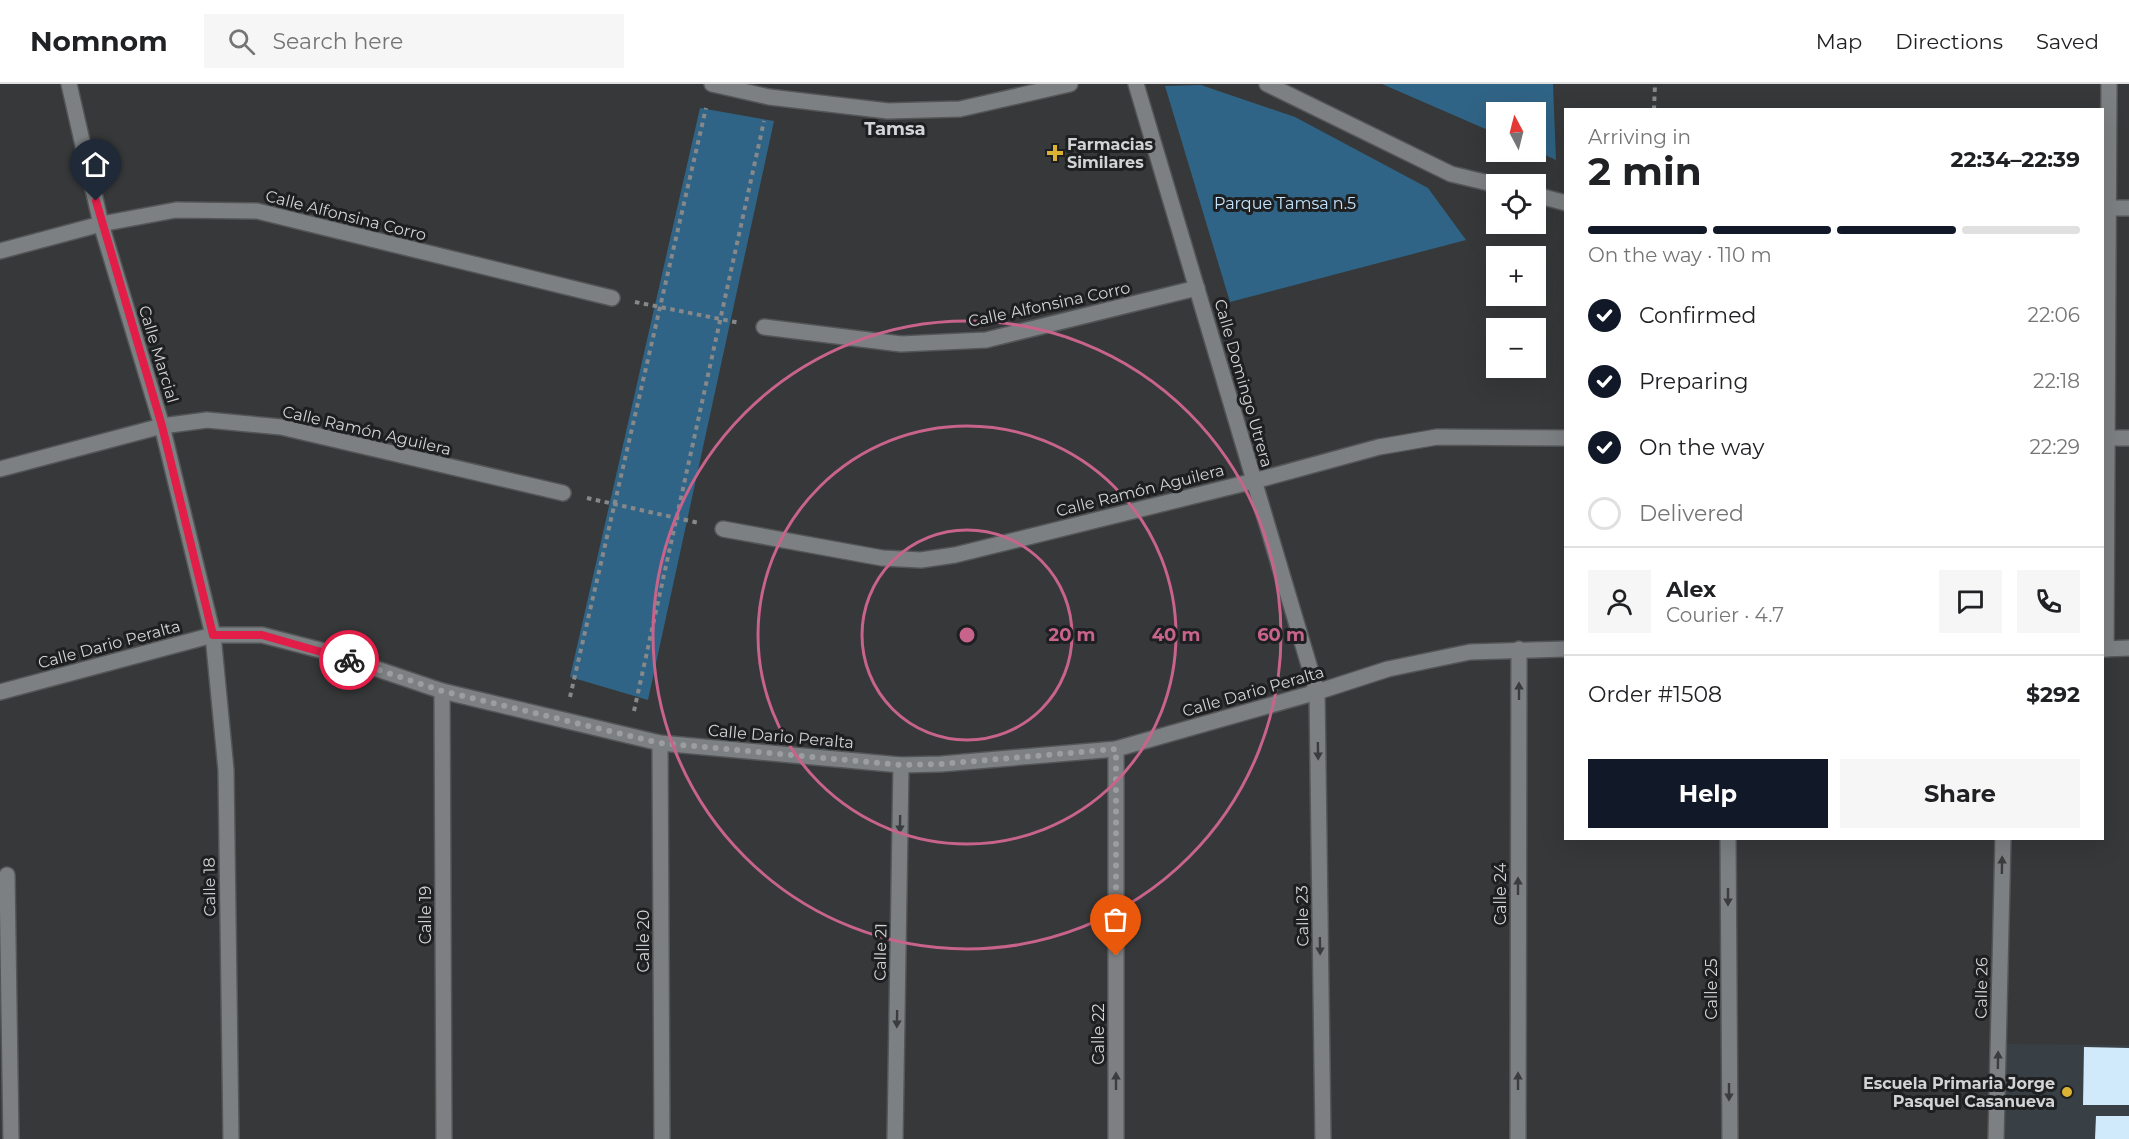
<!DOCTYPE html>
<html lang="en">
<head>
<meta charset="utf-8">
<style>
  :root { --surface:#fff; --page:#f6f6f6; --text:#202124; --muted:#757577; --line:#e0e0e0; --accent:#111827 }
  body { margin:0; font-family:Montserrat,sans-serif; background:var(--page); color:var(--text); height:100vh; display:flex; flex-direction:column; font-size:22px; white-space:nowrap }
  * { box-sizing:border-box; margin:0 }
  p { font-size:20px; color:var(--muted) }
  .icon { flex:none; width:33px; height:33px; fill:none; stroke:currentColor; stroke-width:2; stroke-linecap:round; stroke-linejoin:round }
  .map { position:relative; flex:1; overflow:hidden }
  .panel { position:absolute; left:1564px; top:24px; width:540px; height:732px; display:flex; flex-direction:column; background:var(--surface); border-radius:0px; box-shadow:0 6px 24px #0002 }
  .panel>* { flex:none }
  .needle { width:39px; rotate:353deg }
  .fabs { position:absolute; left:1486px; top:18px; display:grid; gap:12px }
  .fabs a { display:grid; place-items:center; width:60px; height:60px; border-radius:0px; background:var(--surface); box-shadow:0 6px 24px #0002; font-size:30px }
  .pin { position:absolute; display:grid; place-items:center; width:51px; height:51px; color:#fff; margin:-62px -26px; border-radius:50% 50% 50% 0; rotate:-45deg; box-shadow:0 0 6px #0007 }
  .pin .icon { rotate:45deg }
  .courier { position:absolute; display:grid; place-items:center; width:60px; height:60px; margin:-30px; border:4px solid #e11d48; border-radius:50%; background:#fff; color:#222; box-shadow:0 2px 8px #0007 }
  .summary em { font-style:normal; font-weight:700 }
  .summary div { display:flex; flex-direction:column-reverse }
  .summary { display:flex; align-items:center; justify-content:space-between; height:102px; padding:0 24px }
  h1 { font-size:39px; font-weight:700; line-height:45px }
  .bar { display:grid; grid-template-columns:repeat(4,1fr); gap:9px 6px; align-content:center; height:72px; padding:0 24px }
  .bar i { height:8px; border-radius:4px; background:var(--line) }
  .bar .active { background:var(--accent) }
  .bar p { grid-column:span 4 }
  .line { display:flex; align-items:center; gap:15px; padding:0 24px; border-top:2px solid var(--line) }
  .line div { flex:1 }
  .round { display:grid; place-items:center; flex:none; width:63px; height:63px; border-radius:0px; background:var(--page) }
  ol { padding:0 24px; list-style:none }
  li { display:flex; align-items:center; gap:18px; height:66px }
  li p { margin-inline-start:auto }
  li .icon { padding:6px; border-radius:50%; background:var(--accent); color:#fff; stroke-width:4 }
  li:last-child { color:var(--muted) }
  li i { width:33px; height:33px; border:3px solid var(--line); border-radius:50% }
  .button { display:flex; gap:12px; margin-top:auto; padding:12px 24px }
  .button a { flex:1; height:69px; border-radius:0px; background:var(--accent); color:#fff; font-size:24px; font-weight:700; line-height:69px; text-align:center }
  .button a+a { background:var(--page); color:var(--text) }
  header { display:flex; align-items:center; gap:36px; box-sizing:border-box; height:84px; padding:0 30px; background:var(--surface); border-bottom:2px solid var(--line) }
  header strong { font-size:28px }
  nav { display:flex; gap:33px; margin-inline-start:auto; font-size:21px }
  .search { width:420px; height:54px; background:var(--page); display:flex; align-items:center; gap:15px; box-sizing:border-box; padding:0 21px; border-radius:0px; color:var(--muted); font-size:22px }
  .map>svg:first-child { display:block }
  .built { fill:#384046 }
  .green { fill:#306486 }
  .building { fill:#d0e9fb }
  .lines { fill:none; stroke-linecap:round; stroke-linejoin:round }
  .street-casing { stroke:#535557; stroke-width:18 }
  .path { stroke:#868889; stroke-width:4; stroke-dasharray:4.5 4.5; stroke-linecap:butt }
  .street { stroke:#7d8082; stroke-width:15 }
  .oneway { fill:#3a3c3d }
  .done { stroke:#9b9d9e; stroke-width:6; stroke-dasharray:0 10.8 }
  .route { stroke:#e11d48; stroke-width:8 }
  .ring { fill:none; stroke:#c8638b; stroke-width:3 }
  .poi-dot { fill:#dbb233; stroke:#1e1f20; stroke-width:2 }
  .labels { text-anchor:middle; stroke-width:6; stroke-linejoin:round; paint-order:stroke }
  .poi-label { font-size:16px; font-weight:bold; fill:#d2d3d4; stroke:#1e1f20; text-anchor:start }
  .park-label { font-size:16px; fill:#c3e4fc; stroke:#1e1f20 }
  .street-label { font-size:16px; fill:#d2d3d4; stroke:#1e1f20 }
  .neighbourhood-label { font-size:18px; font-weight:bold; fill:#d2d5d7; stroke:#1e1f20 }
  .centre { fill:#c8638b; stroke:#1e1f20; stroke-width:3 }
  .ring-label { font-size:18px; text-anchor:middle; font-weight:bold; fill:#c8638b; stroke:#1e1f20; stroke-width:6; stroke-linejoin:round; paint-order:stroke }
</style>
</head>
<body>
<header>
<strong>Nomnom</strong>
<div class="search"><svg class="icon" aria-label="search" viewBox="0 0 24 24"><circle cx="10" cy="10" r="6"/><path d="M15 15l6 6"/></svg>Search here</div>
<nav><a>Map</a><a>Directions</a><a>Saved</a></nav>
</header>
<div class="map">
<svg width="2129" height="1055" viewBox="0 0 2129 1055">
  <rect width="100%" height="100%" fill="#363839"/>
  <polygon class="built" points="2006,960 2129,961 2129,1055 2005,1055"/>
  <g class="green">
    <polygon points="1382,0 1553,0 1556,76 1536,67 1536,28 1497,28 1497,50"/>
    <polygon points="1201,1 1295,33 1428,104 1466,156 1230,218 1165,2"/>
    <polygon points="700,24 774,37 648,616 570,593"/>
  </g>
  <g class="building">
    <polygon points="2084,963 2129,964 2129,1021 2083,1021"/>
    <polygon points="2096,1032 2129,1032 2129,1055 2095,1055"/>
  </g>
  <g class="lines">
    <defs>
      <g id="street">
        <polyline points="69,0 101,140 162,342 213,551 226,686 231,1055"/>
        <polyline points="712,0 769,13 888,27 960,25 1070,0"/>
        <polyline points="1136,0 1317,608 1323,1055"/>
        <polyline points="1267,0 1451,90 1497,101"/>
        <polyline points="1536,111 1566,119"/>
        <polyline points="2103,124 2129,124"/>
        <polyline points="0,167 101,140 176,126 257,127 612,214"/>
        <polyline points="764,243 901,260 986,256 1197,204"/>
        <polyline points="2103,354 2129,354"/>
        <polyline points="0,385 162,342 207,336 281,343 563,409"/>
        <polyline points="723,445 882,474 921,476 955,471 1254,397 1379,363 1437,353 1566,354"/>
        <polyline points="2103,565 2129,564"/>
        <polyline points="2106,565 2109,0"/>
        <polyline points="442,607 444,1055"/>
        <polyline points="0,608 213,551 262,551 324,567 442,607 660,659 901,681 941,680 1116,665 1317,608 1388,585 1470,568 1566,565"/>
        <polyline points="660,659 662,1055"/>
        <polyline points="1116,665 1116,1055"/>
        <polyline points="1728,754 1730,1055"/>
        <polyline points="7,791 11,1055"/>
        <polyline points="895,1055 901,681"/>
        <polyline points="1518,1055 1519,565"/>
        <polyline points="1996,1055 2003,754"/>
      </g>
    </defs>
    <use href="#street" class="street-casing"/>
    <g class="path">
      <polyline points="1654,26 1655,0"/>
      <polyline points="635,218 740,239"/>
      <polyline points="587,414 699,439"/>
      <polyline points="570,613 706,24"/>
      <polyline points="634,627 764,37"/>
    </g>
    <use href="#street" class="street"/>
  </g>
  <defs><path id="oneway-solid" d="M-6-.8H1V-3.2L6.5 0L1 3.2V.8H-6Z" transform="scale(1.5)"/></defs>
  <g class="oneway">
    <use href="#oneway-solid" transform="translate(1519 607) rotate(-90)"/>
    <use href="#oneway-solid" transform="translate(1318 667) rotate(89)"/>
    <use href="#oneway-solid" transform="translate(900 740) rotate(91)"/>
    <use href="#oneway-solid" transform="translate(2002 781) rotate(-89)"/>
    <use href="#oneway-solid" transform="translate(1518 802) rotate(-90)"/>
    <use href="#oneway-solid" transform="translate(1728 813) rotate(90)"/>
    <use href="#oneway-solid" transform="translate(1320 862) rotate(89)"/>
    <use href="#oneway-solid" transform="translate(897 935) rotate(91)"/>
    <use href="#oneway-solid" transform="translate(1998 976) rotate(-89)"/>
    <use href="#oneway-solid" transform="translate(1116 997) rotate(-90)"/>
    <use href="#oneway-solid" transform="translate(1518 997) rotate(-90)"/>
    <use href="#oneway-solid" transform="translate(1729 1008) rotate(90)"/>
  </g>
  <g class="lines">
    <polyline class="done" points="349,576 442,607 660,659 901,681 941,680 1116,665 1116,872"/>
    <polyline class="route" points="96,117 162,342 213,551 262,551 349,576"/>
  </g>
  <g class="ring">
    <circle cx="967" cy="551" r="105"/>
    <circle cx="967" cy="551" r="209"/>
    <circle cx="967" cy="551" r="314"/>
  </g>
  <g class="poi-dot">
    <path d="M1052 60h6v6h6v6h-6v6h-6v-6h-6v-6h6z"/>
    <circle cx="2067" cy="1008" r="6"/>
  </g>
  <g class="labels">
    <g class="poi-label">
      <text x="1067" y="66">Farmacias<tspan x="1067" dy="18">Similares</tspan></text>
      <text x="2055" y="1005" text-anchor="end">Escuela Primaria Jorge<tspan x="2055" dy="18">Pasquel Casanueva</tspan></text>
    </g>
    <g class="park-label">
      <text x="1285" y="125">Parque Tamsa n.5</text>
    </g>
    <g class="street-label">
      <text transform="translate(346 131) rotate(14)" y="6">Calle Alfonsina Corro</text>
      <text transform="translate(1049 220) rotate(-12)" y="6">Calle Alfonsina Corro</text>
      <text transform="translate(159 270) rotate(73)" y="6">Calle Marcial</text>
      <text transform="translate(1244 299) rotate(74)" y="6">Calle Domingo Utrera</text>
      <text transform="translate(367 346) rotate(13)" y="6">Calle Ramón Aguilera</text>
      <text transform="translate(1140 406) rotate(-14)" y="6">Calle Ramón Aguilera</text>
      <text transform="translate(109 560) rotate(-15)" y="6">Calle Dario Peralta</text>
      <text transform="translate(1253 607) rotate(-16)" y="6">Calle Dario Peralta</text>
      <text transform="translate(781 652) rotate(5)" y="6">Calle Dario Peralta</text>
      <text transform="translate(209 803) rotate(-91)" y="6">Calle 18</text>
      <text transform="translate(1500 810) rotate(-90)" y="6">Calle 24</text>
      <text transform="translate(425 831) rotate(-90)" y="6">Calle 19</text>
      <text transform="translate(1302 832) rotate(-91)" y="6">Calle 23</text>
      <text transform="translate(643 857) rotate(-90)" y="6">Calle 20</text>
      <text transform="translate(880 868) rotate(-89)" y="6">Calle 21</text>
      <text transform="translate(1981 904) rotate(-89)" y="6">Calle 26</text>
      <text transform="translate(1711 905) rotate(-90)" y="6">Calle 25</text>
      <text transform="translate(1098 950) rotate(-90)" y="6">Calle 22</text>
    </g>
    <g class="neighbourhood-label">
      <text x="895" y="51">Tamsa</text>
    </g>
  </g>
  <circle cx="967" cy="551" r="9" class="centre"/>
  <g class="ring-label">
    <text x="1072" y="557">20 m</text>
    <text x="1176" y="557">40 m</text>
    <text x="1281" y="557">60 m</text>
  </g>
</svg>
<div class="fabs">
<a><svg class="needle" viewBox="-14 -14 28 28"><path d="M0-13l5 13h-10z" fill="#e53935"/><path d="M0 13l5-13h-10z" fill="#757577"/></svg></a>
<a><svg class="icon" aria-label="locate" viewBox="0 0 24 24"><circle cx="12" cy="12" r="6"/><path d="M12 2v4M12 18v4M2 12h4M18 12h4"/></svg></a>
<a>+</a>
<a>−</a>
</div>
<div class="pin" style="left:1116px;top:872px;background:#ea580c"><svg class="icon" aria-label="bag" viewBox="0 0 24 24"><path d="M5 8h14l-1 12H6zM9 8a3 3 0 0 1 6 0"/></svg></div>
<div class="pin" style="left:96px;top:117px;background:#1f2937"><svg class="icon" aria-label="home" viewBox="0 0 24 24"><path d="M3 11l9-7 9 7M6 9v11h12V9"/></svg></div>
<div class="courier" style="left:349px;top:576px"><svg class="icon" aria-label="bike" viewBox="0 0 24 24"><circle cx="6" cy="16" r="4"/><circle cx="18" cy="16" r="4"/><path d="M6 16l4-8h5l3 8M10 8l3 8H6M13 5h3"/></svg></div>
<section class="panel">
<div class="summary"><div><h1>2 min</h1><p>Arriving in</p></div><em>22:34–22:39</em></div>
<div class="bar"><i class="active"></i><i class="active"></i><i class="active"></i><i></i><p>On the way · 110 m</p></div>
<ol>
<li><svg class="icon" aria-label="check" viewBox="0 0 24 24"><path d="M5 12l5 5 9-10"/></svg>Confirmed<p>22:06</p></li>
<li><svg class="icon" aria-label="check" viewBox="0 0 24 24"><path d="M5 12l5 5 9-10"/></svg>Preparing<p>22:18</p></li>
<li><svg class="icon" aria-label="check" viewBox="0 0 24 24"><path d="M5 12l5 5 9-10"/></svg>On the way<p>22:29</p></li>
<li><i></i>Delivered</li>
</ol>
<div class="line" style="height:108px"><a class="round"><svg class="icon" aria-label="person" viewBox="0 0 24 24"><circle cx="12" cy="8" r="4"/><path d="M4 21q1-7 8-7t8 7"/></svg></a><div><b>Alex</b><p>Courier · 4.7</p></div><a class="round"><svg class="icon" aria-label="chat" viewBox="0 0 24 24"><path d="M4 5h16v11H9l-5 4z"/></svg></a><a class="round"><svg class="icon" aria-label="phone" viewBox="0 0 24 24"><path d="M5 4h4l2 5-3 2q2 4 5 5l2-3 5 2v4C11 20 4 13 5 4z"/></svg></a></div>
<div class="line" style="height:78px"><div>Order #1508</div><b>$292</b></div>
<div class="button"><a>Help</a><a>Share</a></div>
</section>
</div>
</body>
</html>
